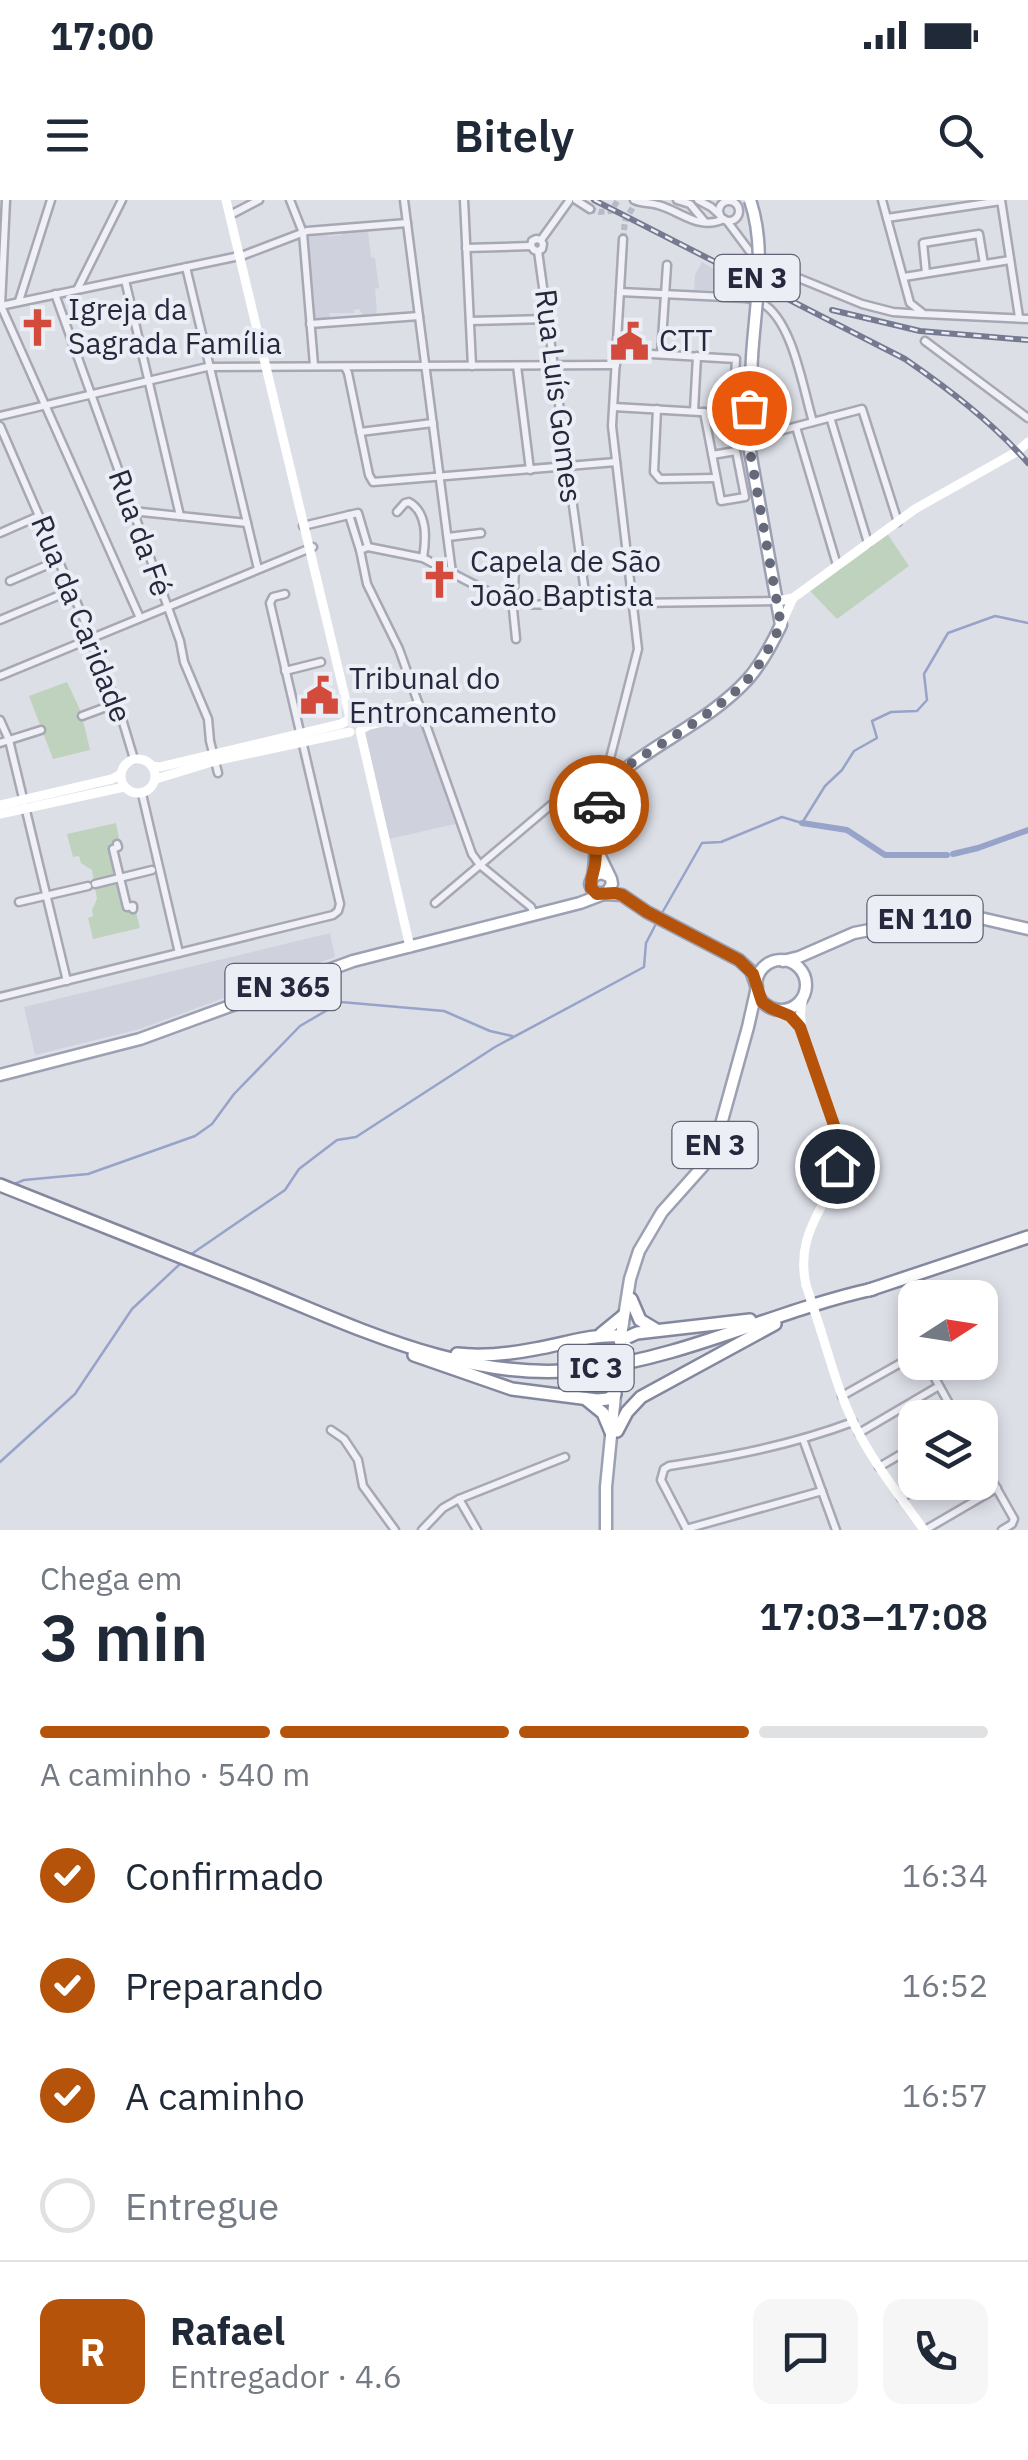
<!DOCTYPE html>
<html lang="pt">
<head>
<meta charset="utf-8">
<style>
  :root { --surface:#fff; --page:#f6f6f7; --text:#1f2937; --muted:#747a83; --line:#e0e1e3; --accent:#b45309 }
  body { margin:0; font-family:"IBM Plex Sans",sans-serif; background:var(--page); color:var(--text); height:100vh; display:flex; flex-direction:column; font-size:38px; white-space:nowrap }
  * { box-sizing:border-box; margin:0 }
  p { font-size:32px; color:var(--muted) }
  .icon { flex:none; width:55px; height:55px; fill:none; stroke:currentColor; stroke-width:2; stroke-linecap:round; stroke-linejoin:round }
  .map { position:relative; height:1330px; overflow:hidden }
  .sheet { display:flex; flex-direction:column; background:var(--surface); flex:1 }
  .sheet>* { flex:none }
  .needle { width:65px; rotate:78deg }
  .buttons { position:absolute; left:898px; top:1080px; display:grid; gap:20px }
  .buttons a { display:grid; place-items:center; width:100px; height:100px; border-radius:20px; background:var(--surface); box-shadow:0 5px 15px #0003; font-size:50px }
  .pin { position:absolute; display:grid; place-items:center; width:85px; height:85px; color:#fff; margin:-42px; border:5px solid #fff; border-radius:50%; box-shadow:0 2px 10px #0007 }
  .courier { position:absolute; display:grid; place-items:center; width:100px; height:100px; margin:-50px; border:8px solid #b45309; border-radius:50%; background:#fff; color:#222; box-shadow:0 2px 12px #0007 }
  .head em { font-style:normal; font-weight:600 }
  .head div { display:flex; flex-direction:column-reverse }
  .head { display:flex; align-items:center; justify-content:space-between; height:170px; padding:0 40px }
  h1 { font-size:65px; font-weight:600; line-height:75px }
  .bar { display:grid; grid-template-columns:repeat(4,1fr); gap:15px 10px; align-content:center; height:120px; padding:0 40px }
  .bar i { height:12px; border-radius:8px; background:var(--line) }
  .bar .selected { background:var(--accent) }
  .bar p { grid-column:span 4 }
  .line { display:flex; align-items:center; gap:25px; padding:0 40px; border-top:2px solid var(--line) }
  .line div { flex:1 }
  .round { display:grid; place-items:center; flex:none; width:105px; height:105px; border-radius:20px; background:var(--page) }
  ol { padding:0 40px; list-style:none }
  li { display:flex; align-items:center; gap:30px; height:110px }
  li p { margin-inline-start:auto }
  li .icon { padding:10px; border-radius:50%; background:var(--accent); color:#fff; stroke-width:4 }
  li:last-child { color:var(--muted) }
  li i { width:55px; height:55px; border:5px solid var(--line); border-radius:50% }
  .status { display:flex; justify-content:space-between; align-items:center; height:70px; padding:0 50px; background:var(--surface); direction:ltr }
  .status svg { height:28px; fill:currentColor }
  header { display:flex; justify-content:space-between; align-items:center; height:130px; padding:0 40px; background:var(--surface); font-size:45px; font-weight:600 }
  .map>svg:first-child { display:block }
  .built { fill:#cfd1dd }
  .green { fill:#bed2be }
  .lines { fill:none; stroke-linecap:round; stroke-linejoin:round }
  .stream { stroke:#97a3c9; stroke-width:2.5 }
  .canal { stroke:#97a3c9; stroke-width:6 }
  .street-tunnel { stroke:#b8bbc5; stroke-width:6; stroke-dasharray:6 3; stroke-linecap:butt }
  .street-casing { stroke:#a6a8b4; stroke-width:11 }
  .primary-casing { stroke:#9ca0b3; stroke-width:15 }
  .highway-casing { stroke:#84889e; stroke-width:16 }
  .street { stroke:#f0f0f6; stroke-width:6 }
  .secondary { stroke:#fff; stroke-width:9 }
  .primary { stroke:#fff; stroke-width:10 }
  .highway { stroke:#fff; stroke-width:11 }
  .rail-casing { stroke:#767a91; stroke-width:6 }
  .rail { stroke:#eceef5; stroke-width:2.5; stroke-dasharray:8; stroke-linecap:butt }
  .primary-bridge-casing { stroke:#9ca0b3; stroke-width:15; stroke-linecap:butt }
  .secondary-bridge { stroke:#fff; stroke-width:9 }
  .primary-bridge { stroke:#fff; stroke-width:10 }
  .done { stroke:#666979; stroke-width:10; stroke-dasharray:0 18 }
  .route { stroke:#b45309; stroke-width:12 }
  .labels { text-anchor:middle; stroke-width:8; stroke-linejoin:round; paint-order:stroke }
  .shield { fill:#eceef5; stroke:#616475; stroke-width:2.5 }
  .shield-label { font-size:28px; font-weight:bold; fill:#26293e }
  .poi-label { font-size:30px; fill:#26293e; stroke:#eceef5; text-anchor:start }
  .street-label { font-size:30px; fill:#26293e; stroke:#eceef5 }
</style>
</head>
<body>
<div class="status"><b>17:00</b><svg viewBox="0 0 49 12"><path d="M0 12V9h3v3zM5 12V6h3v6zM10 12V3h3v9zM15 12V0h3v12zM26 1h20v11H26zM47 4h2v5h-2z"/></svg></div>
<header><svg class="icon" aria-label="menu" viewBox="0 0 24 24"><path d="M4 6h16M4 12h16M4 18h16"/></svg>Bitely<svg class="icon" aria-label="search" viewBox="0 0 24 24"><circle cx="10" cy="10" r="6"/><path d="M15 15l6 6"/></svg></header>
<div class="map">
<svg width="1028" height="1330" viewBox="0 0 1028 1330">
  <rect width="100%" height="100%" fill="#dddfe7"/>
  <g class="built">
    <polygon points="364,29 368,31 371,57 375,58 379,88 375,89 377,111 375,114 364,116 359,109 354,110 354,113 329,113 331,119 316,118 313,113 312,106 315,105 312,79 310,78 309,35 328,32 327,36 341,35 344,30"/>
    <polygon points="702,62 751,91 694,90 695,75"/>
    <polygon points="419,519 455,624 389,639 365,531"/>
    <polygon points="330,733 335,757 140,829 35,855 24,807"/>
  </g>
  <g class="green">
    <polygon points="886,332 909,366 837,419 808,389"/>
    <polygon points="67,482 81,512 90,550 53,559 29,496"/>
    <polygon points="116,623 120,643 109,649 123,708 135,708 140,728 93,739 88,718 93,716 92,710 97,699 92,670 81,663 79,656 73,657 67,634"/>
  </g>
  <g class="lines">
    <g class="stream">
      <polyline points="662,713 702,643 721,642 782,617 802,623 825,586 842,570 854,551 877,538 872,521 891,512 917,511 927,500 924,474 948,433 995,416 1028,423"/>
      <polyline points="12,985 24,980 88,974 195,936 212,924 234,894 300,826 341,802 444,811 490,831 512,836"/>
      <polyline points="190,1055 285,990 299,969 337,940 356,937 495,847 644,767 646,743 658,720"/>
      <polyline points="0,1262 75,1194 132,1109 181,1063"/>
    </g>
    <g class="canal">
      <polyline points="802,623 847,630 885,655 947,655"/>
      <polyline points="953,654 978,648 1028,630"/>
    </g>
    <g class="street-tunnel">
      <polyline points="590,9 599,12 611,11 618,0"/>
      <polyline points="623,39 625,21 637,0"/>
    </g>
    <defs>
      <g id="street">
        <polyline points="6,0 1,106 140,418"/>
        <polyline points="290,0 303,33 314,165"/>
        <polyline points="404,0 452,373"/>
        <polyline points="464,0 472,166"/>
        <polyline points="576,0 590,9"/>
        <path d="M 634,0 C 643,4 649,2 658,5 C 681,11 698,31 724,19"/>
        <polyline points="677,0 690,4 705,22"/>
        <polyline points="698,0 711,7 720,15"/>
        <polyline points="882,0 910,103 924,114 1028,119"/>
        <polyline points="1001,0 1019,117"/>
        <circle cx="729" cy="11" r="10"/>
        <polyline points="234,13 259,0"/>
        <polyline points="887,18 1001,1"/>
        <polyline points="727,21 754,57 774,68 862,104 893,112 922,114"/>
        <polyline points="541,40 536,39 532,41 531,46 534,50 538,51 542,49 543,44 541,40 569,1"/>
        <polyline points="466,48 531,46"/>
        <polyline points="538,51 586,400"/>
        <polyline points="186,67 258,369"/>
        <polyline points="926,73 923,43 979,34 984,64"/>
        <polyline points="904,77 1010,60"/>
        <polyline points="125,80 180,316"/>
        <polyline points="78,88 122,0"/>
        <path d="M 620,92 L 746,98 C 752,100 757,100 762,103 C 793,121 803,189 813,222"/>
        <polyline points="55,94 180,441 184,462 208,519 210,541 218,573"/>
        <polyline points="19,101 51,0"/>
        <polyline points="0,106 244,55 307,31 407,23"/>
        <polyline points="470,121 547,119"/>
        <polyline points="310,124 419,116"/>
        <polyline points="925,141 1028,218"/>
        <polyline points="617,152 736,159 734,194"/>
        <polyline points="661,154 667,65"/>
        <polyline points="517,166 530,270"/>
        <polyline points="345,167 348,173 369,275 373,282 616,262"/>
        <polyline points="614,207 734,214 748,221"/>
        <polyline points="657,209 654,272 660,279 716,278"/>
        <polyline points="694,211 697,156"/>
        <polyline points="704,212 721,301 745,297 736,251 712,255"/>
        <polyline points="0,216 207,167 616,165"/>
        <polyline points="830,217 868,343"/>
        <polyline points="0,226 92,438 91,443 119,509 134,559"/>
        <polyline points="796,227 837,365"/>
        <polyline points="360,232 433,223"/>
        <polyline points="749,239 862,209 898,322"/>
        <polyline points="132,311 247,323"/>
        <path d="M 397,312 L 405,303 L 409,302 C 428,313 426,339 423,358"/>
        <path d="M 349,315 L 360,350 L 368,347 L 423,358 L 504,400 C 545,412 590,397 632,395"/>
        <polyline points="349,315 358,313 368,347"/>
        <polyline points="303,326 349,315"/>
        <polyline points="0,333 39,316"/>
        <polyline points="448,337 481,333"/>
        <polyline points="360,350 367,384 399,449 472,654 480,665 531,707 534,714"/>
        <polyline points="515,369 513,409 516,439"/>
        <polyline points="10,381 59,360"/>
        <polyline points="633,403 777,401"/>
        <polyline points="0,420 72,390"/>
        <polyline points="285,471 321,462"/>
        <polyline points="0,476 313,347"/>
        <polyline points="82,516 117,503"/>
        <polyline points="0,520 9,540 67,781"/>
        <polyline points="0,543 41,530"/>
        <polyline points="606,588 605,578 638,449 612,226 623,39"/>
        <polyline points="142,594 179,753"/>
        <polyline points="117,644 118,647 113,649 127,707 133,706 133,709"/>
        <polyline points="95,684 152,670"/>
        <polyline points="19,702 88,686"/>
        <polyline points="435,703 551,605 605,578"/>
        <polyline points="0,797 333,715 338,711 340,704 270,403 273,397 285,394"/>
        <polyline points="926,1162 957,1218"/>
        <polyline points="842,1196 915,1155"/>
        <polyline points="331,1230 344,1239 358,1260 363,1286 395,1330"/>
        <polyline points="859,1233 939,1186"/>
        <polyline points="803,1239 836,1330"/>
        <polyline points="980,1259 1014,1319 1012,1324 1002,1330"/>
        <polyline points="879,1267 915,1246"/>
        <polyline points="901,1298 929,1282"/>
        <polyline points="459,1299 565,1257"/>
        <polyline points="686,1329 822,1291"/>
        <polyline points="422,1330 443,1308 459,1299 477,1330"/>
        <path d="M 687,1330 L 661,1280 L 664,1269 L 669,1266 C 734,1256 791,1245 853,1222"/>
        <polyline points="925,1330 997,1288"/>
      </g>
      <g id="primary">
        <polyline points="597,650 611,679 612,684 606,694 593,692 590,684 593,676 601,673 609,676"/>
        <path d="M 593,676 C 600,637 588,613 615,577 C 656,542 711,520 748,479 C 762,463 772,444 781,425 L 748,240 L 752,157"/>
        <polyline points="606,694 622,695 647,712 739,760 751,771 756,785"/>
        <circle cx="781" cy="785" r="25"/>
        <polyline points="783,761 799,757 854,733 937,717 976,717 1028,729"/>
        <polyline points="0,875 140,839 353,761 580,703 601,695"/>
        <polyline points="620,1142 630,1079 639,1051 662,1012 703,966 715,946 748,827 757,787"/>
        <polyline points="606,1330 606,1287 616,1185"/>
      </g>
      <g id="highway">
        <path d="M 0,985 C 85,1019 169,1052 254,1086 C 360,1129 470,1184 588,1169 C 687,1157 777,1110 873,1089"/>
        <polyline points="869,1090 1028,1037"/>
        <polyline points="631,1099 640,1120 655,1129"/>
        <polyline points="601,1134 623,1116"/>
        <polyline points="628,1137 637,1133 750,1120"/>
        <path d="M 457,1154 C 483,1157 509,1154 535,1149 C 564,1144 591,1134 620,1136"/>
        <polyline points="414,1155 512,1189 597,1200 608,1199 615,1194"/>
        <polyline points="587,1200 603,1213 611,1232"/>
        <polyline points="617,1231 627,1212 641,1197 775,1124"/>
      </g>
    </defs>
    <use href="#street" class="street-casing"/>
    <use href="#primary" class="primary-casing"/>
    <use href="#highway" class="highway-casing"/>
    <use href="#street" class="street"/>
    <g class="secondary">
      <polyline points="226,0 350,518"/>
      <polyline points="777,401 793,398 915,309 1018,251 1028,242"/>
      <polyline points="781,425 793,398"/>
      <polyline points="359,517 418,505"/>
      <polyline points="362,529 369,525 421,513"/>
      <polyline points="360,531 410,747"/>
      <circle cx="138" cy="576" r="17"/>
      <polyline points="152,566 160,567 341,524 348,520"/>
      <polyline points="156,579 215,561 350,532"/>
      <polyline points="0,605 112,579 121,574"/>
      <polyline points="0,614 124,587"/>
      <path d="M 803,798 C 789,842 839,905 838,953 C 838,1002 793,1024 806,1085"/>
      <polyline points="779,810 794,819 801,830"/>
      <path d="M 821,1131 C 831,1163 840,1196 855,1226 C 874,1264 900,1296 924,1330"/>
    </g>
    <use href="#primary" class="primary"/>
    <use href="#highway" class="highway"/>
    <defs>
      <g id="rail">
        <path d="M 594,0 L 905,159 C 950,190 992,222 1028,263"/>
        <polyline points="832,110 920,131 1028,140"/>
      </g>
    </defs>
    <use href="#rail" class="rail-casing"/>
    <use href="#rail" class="rail"/>
    <defs>
      <g id="primary-bridge">
        <path d="M 750,0 C 767,49 755,106 752,157"/>
        <polyline points="616,1177 619,1148"/>
        <polyline points="622,1186 627,1147"/>
      </g>
    </defs>
    <use href="#primary-bridge" class="primary-bridge-casing"/>
    <polyline class="secondary-bridge" points="806,1085 821,1131"/>
    <use href="#primary-bridge" class="primary-bridge"/>
  </g>
  <g class="lines">
    <path class="done" d="M 599,605 C 606,589 613,578 626,567 C 663,542 719,511 748,479 C 762,463 771,444 781,425 L 748,240 L 749,208"/>
    <path class="route" d="M 599,605 C 594,625 598,644 595,664 C 594,673 590,679 591,688 L 597,694 L 615,693 L 622,695 L 647,712 L 739,760 L 753,774 L 762,802 L 771,808 L 790,816 L 800,827 L 836,931 L 838,952 L 837,966"/>
  </g>
  <defs>
    <symbol id="church-bare" viewBox="-9 -9 18 18"><path d="M-1.2-6h2.4v3.5h3.3v2.4h-3.3V6h-2.4V-.1h-3.3v-2.4h3.3Z" fill="#d24b3d" stroke="#eceef5" stroke-width="2.5" paint-order="stroke"/></symbol>
    <symbol id="civic-bare" viewBox="-9 -9 18 18"><path d="M-.6-6.5H3V-4.5H.6V-3L4-1V1h2V6H-6V1h2V-1L-.6-3ZM-1.2 2.5V6h2.4V2.5Z" fill="#d24b3d" stroke="#eceef5" stroke-width="2.5" paint-order="stroke"/></symbol>
  </defs>
  <g fill-rule="evenodd">
    <use href="#church-bare" x="10" y="100" width="55" height="55"/>
    <use href="#civic-bare" x="602" y="114" width="55" height="55"/>
    <use href="#church-bare" x="412" y="352" width="55" height="55"/>
    <use href="#civic-bare" x="292" y="468" width="55" height="55"/>
  </g>
  <g class="labels">
    <g class="shield">
      <rect x="714.5" y="55" width="85" height="46" rx="8"/>
      <rect x="867.5" y="696" width="115" height="46" rx="8"/>
      <rect x="225.5" y="764" width="115" height="46" rx="8"/>
      <rect x="672.5" y="922" width="85" height="46" rx="8"/>
      <rect x="558.5" y="1145" width="75" height="46" rx="8"/>
    </g>
    <g class="shield-label">
      <text x="757" y="88">EN 3</text>
      <text x="925" y="729">EN 110</text>
      <text x="283" y="797">EN 365</text>
      <text x="715" y="955">EN 3</text>
      <text x="596" y="1178">IC 3</text>
    </g>
    <g class="poi-label">
      <text x="68" y="120">Igreja da<tspan x="68" dy="34">Sagrada Família</tspan></text>
      <text x="659" y="151">CTT</text>
      <text x="470" y="372">Capela de São<tspan x="470" dy="34">João Baptista</tspan></text>
      <text x="349" y="489">Tribunal do<tspan x="349" dy="34">Entroncamento</tspan></text>
    </g>
    <g class="street-label">
      <text transform="translate(558 196) rotate(83)" y="10">Rua Luís Gomes</text>
      <text transform="translate(140 333) rotate(70)" y="10">Rua da Fé</text>
      <text transform="translate(81 419) rotate(68)" y="10">Rua da Caridade</text>
    </g>
  </g>
</svg>
<div class="buttons">
<a><svg class="needle" viewBox="-14 -14 28 28"><path d="M0-13l5 13h-10z" fill="#e53935"/><path d="M0 13l5-13h-10z" fill="#747a83"/></svg></a>
<a><svg class="icon" aria-label="layers" viewBox="0 0 24 24"><path d="M12 4l9 5-9 5-9-5zM3 14l9 5 9-5"/></svg></a>
</div>
<div class="pin" style="left:749px;top:208px;background:#ea580c"><svg class="icon" aria-label="bag" viewBox="0 0 24 24"><path d="M5 8h14l-1 12H6zM9 8a3 3 0 0 1 6 0"/></svg></div>
<div class="pin" style="left:837px;top:966px;background:#1f2937"><svg class="icon" aria-label="home" viewBox="0 0 24 24"><path d="M3 11l9-7 9 7M6 9v11h12V9"/></svg></div>
<div class="courier" style="left:599px;top:605px"><svg class="icon" aria-label="car" viewBox="0 0 24 24"><path d="M5 17H2v-5l4-1 3-4h7l3 4 3 1v5h-3M9 17h6M6 11h13"/><circle cx="7" cy="17" r="2"/><circle cx="17" cy="17" r="2"/></svg></div>
</div>
<section class="sheet">
<div class="head"><div><h1>3 min</h1><p>Chega em</p></div><em>17:03–17:08</em></div>
<div class="bar"><i class="selected"></i><i class="selected"></i><i class="selected"></i><i></i><p>A caminho · 540 m</p></div>
<ol>
<li><svg class="icon" aria-label="check" viewBox="0 0 24 24"><path d="M5 12l5 5 9-10"/></svg>Confirmado<p>16:34</p></li>
<li><svg class="icon" aria-label="check" viewBox="0 0 24 24"><path d="M5 12l5 5 9-10"/></svg>Preparando<p>16:52</p></li>
<li><svg class="icon" aria-label="check" viewBox="0 0 24 24"><path d="M5 12l5 5 9-10"/></svg>A caminho<p>16:57</p></li>
<li><i></i>Entregue</li>
</ol>
<div class="line" style="height:180px"><b class="round" style="background:var(--accent);color:#fff">R</b><div><b>Rafael</b><p>Entregador · 4.6</p></div><a class="round"><svg class="icon" aria-label="chat" viewBox="0 0 24 24"><path d="M4 5h16v11H9l-5 4z"/></svg></a><a class="round"><svg class="icon" aria-label="phone" viewBox="0 0 24 24"><path d="M5 4h4l2 5-3 2q2 4 5 5l2-3 5 2v4C11 20 4 13 5 4z"/></svg></a></div>
</section>
</body>
</html>
